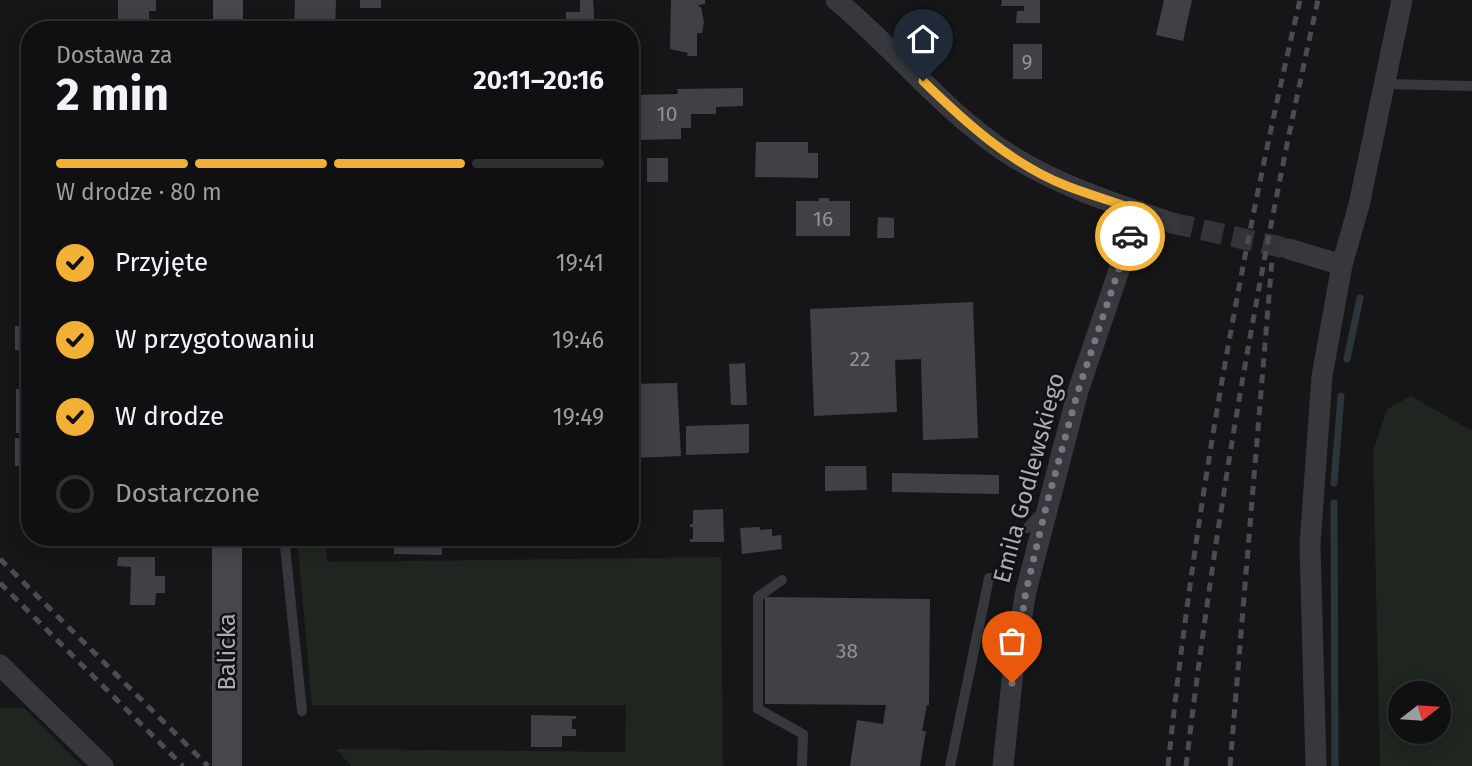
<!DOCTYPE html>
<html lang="pl">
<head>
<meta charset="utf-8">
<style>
  :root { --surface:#101012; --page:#19191b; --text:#f1f3f6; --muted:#9c9d9f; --line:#303032; --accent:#f2b134 }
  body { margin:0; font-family:"Fira Sans",sans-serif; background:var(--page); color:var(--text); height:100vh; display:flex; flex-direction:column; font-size:26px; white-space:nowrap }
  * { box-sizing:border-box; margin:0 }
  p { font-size:23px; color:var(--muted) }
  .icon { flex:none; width:38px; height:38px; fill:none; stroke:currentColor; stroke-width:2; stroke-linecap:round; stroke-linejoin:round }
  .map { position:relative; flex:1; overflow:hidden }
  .sheet { position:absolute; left:21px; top:21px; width:618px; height:525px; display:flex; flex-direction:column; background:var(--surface); border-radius:28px; box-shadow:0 4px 18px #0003,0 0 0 2px var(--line) }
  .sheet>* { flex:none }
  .needle { width:46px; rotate:73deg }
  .fabs { position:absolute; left:1388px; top:681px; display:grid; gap:14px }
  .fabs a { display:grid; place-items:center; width:63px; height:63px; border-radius:50%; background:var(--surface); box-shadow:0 4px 18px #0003,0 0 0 2px var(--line); font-size:35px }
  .pin { position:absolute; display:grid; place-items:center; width:60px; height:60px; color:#fff; margin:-72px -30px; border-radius:50% 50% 50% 0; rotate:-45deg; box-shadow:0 0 7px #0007 }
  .pin .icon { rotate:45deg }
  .courier { position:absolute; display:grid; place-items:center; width:70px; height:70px; margin:-35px; border:5px solid #f2b134; border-radius:50%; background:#fff; color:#222; box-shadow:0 2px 9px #0007 }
  .head em { font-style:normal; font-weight:700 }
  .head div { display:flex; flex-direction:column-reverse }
  .head { display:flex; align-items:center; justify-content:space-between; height:119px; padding:0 35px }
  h1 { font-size:46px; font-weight:700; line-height:52px }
  .bar { display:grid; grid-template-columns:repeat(4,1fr); gap:10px 7px; align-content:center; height:84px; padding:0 35px }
  .bar i { height:9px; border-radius:5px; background:var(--line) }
  .bar .active { background:var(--accent) }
  .bar p { grid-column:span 4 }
  ol { padding:0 35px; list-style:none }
  li { display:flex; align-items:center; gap:21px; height:77px }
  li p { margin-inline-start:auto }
  li .icon { padding:7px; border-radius:50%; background:var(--accent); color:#111; stroke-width:4 }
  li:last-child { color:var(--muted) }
  li i { width:38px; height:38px; border:4px solid var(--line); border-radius:50% }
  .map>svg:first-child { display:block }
  .green { fill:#1e261f; fill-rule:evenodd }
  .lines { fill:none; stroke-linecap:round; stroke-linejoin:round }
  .stream { stroke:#2c353c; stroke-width:7 }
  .building { fill:#404145 }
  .street-tunnel { stroke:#333438; stroke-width:21; stroke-dasharray:21 10; stroke-linecap:butt }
  .lane { stroke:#37383d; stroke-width:10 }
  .street { stroke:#37383d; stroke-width:21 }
  .secondary { stroke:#45474d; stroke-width:30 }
  .rail { stroke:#4a4c52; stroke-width:5; stroke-dasharray:9 7; stroke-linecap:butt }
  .done { stroke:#757880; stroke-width:7; stroke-dasharray:0 12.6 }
  .route { stroke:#f2b134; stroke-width:9 }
  .labels { text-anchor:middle; stroke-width:5; stroke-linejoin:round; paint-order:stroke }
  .number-label { font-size:21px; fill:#8e929b }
  .street-label { font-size:24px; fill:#a8adb8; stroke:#111113 }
</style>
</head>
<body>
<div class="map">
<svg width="1472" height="766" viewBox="0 0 1472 766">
  <rect width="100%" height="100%" fill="#161618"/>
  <g class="green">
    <path d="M 1411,396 L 1472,431 L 1472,766 L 1380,766 L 1373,451 L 1387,409 ZM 1438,693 L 1438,732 L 1400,732 L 1400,693 Z"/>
    <polygon points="297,537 325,537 327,562 721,557 723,766 351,766 336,749 625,752 626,705 312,705"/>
    <polygon points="0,708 24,708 82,766 0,766"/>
  </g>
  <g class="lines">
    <g class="stream">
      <polyline points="1347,359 1360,298"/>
      <polyline points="1334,483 1341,396"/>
      <polyline points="1334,503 1335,766"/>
    </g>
  </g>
  <g class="building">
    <polygon points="118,0 156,0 156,11 149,11 149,21 118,21"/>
    <polygon points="295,0 336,0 335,30 294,30"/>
    <rect x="360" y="0" width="21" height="8"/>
    <polygon points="580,0 593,0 595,30 566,30 566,12 580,12"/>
    <polygon points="671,0 705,0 705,4 699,5 699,7 701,7 704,22 702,33 697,33 697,56 687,56 688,53 670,49"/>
    <polygon points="1002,0 1040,0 1040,23 1016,23 1017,11 1024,11 1024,6 1001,6"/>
    <polygon points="1164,0 1192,0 1183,41 1156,35"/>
    <rect x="1013" y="44" width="29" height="35"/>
    <polygon points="743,88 743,106 716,107 716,114 691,114 691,128 681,128 681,139 636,140 636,135 630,136 630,95 678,94 677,89"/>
    <polygon points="756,142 808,142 808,153 818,153 818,178 755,177"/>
    <rect x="647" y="158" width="21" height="24"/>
    <polygon points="819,198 829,198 829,201 850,201 850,236 796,236 796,201 819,201"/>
    <rect x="25" y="199" width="5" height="42"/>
    <polygon points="878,217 894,218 894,238 877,238"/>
    <polygon points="973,302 978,438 923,440 921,359 895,360 897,412 814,416 810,309"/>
    <polygon points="15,326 30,326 30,351 15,350"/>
    <polygon points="745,363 747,405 731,405 729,364"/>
    <polygon points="677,383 681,456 630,458 630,384"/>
    <rect x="16" y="389" width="14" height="44"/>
    <polygon points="749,424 749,453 686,455 686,426"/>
    <rect x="15" y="438" width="15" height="28"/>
    <polygon points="825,466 866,466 867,490 825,491"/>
    <polygon points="892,473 999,475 999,494 892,492"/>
    <polygon points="723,509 724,542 690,542 690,539 693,539 693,527 690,527 690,524 693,524 693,510"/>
    <polygon points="760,527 760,530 772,529 772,536 781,535 782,549 742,554 740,528"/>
    <rect x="107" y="537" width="37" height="7"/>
    <polygon points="394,537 441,537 442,555 394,554"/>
    <polygon points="118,557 155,557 155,576 165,576 165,593 156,593 155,605 130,605 131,567 117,566"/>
    <polygon points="765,597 930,599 929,705 927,705 922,731 926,731 920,766 850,766 857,720 883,724 886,705 765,704"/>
    <polygon points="531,715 576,716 576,719 572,719 572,729 576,729 576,736 562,736 562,747 531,747"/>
  </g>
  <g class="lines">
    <polyline class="street-tunnel" points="1172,223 1289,249"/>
    <g class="lane">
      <polyline points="1384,84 1472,86"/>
      <polyline points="1027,528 1042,512"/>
      <polyline points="284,537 302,711"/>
      <polyline points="782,580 758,597 758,709 803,734 802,766"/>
      <polyline points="950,766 989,578"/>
    </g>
    <g class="street">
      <path d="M 836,0 C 894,48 942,109 1004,151 C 1055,185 1114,203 1172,223"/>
      <polyline points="1289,249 1342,265"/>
      <polyline points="0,665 103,766"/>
      <polyline points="1003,766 1014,662 1026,591 1078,391 1139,211"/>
      <polyline points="1316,766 1310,545 1322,376 1342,265 1359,205 1402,0"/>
    </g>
    <g class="secondary">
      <polyline points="228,30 228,0"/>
      <polyline points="227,766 227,537"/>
    </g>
    <g class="rail">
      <polyline points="0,559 208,766"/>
      <polyline points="0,583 183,766"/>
      <path d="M 1168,766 C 1195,509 1241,252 1300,0"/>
      <path d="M 1186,766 C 1217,507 1261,255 1318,0"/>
      <polyline points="1230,766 1272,260"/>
    </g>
  </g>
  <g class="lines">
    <polyline class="done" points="1012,683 1026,591 1046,507 1078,391 1130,236"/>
    <path class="route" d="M 923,81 C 965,122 1011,164 1067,186 C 1090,195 1115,202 1139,211 L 1130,236"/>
  </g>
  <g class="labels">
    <g class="number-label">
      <text x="1027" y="69">9</text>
      <text x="667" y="121">10</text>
      <text x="823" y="226">16</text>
      <text x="860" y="366">22</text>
      <text x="847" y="658">38</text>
    </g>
    <g class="street-label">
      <text transform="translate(1029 478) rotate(-75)" y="8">Emila Godlewskiego</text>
      <text transform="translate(227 652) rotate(-90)" y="8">Balicka</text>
    </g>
  </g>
</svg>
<div class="fabs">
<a><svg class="needle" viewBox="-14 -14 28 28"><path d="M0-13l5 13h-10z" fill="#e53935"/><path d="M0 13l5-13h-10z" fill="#9c9d9f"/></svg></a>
</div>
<div class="pin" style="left:1012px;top:683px;background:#ea580c"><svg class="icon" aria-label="bag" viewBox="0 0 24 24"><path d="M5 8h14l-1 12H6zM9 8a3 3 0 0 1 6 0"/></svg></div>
<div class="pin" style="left:923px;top:81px;background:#1f2937"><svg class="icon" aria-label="home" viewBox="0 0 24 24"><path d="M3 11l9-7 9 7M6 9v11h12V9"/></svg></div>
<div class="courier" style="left:1130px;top:236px"><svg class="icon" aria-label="car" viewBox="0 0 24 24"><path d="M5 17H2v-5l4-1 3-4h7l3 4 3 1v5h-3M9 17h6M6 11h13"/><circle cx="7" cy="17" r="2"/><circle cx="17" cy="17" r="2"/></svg></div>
<section class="sheet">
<div class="head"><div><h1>2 min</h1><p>Dostawa za</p></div><em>20:11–20:16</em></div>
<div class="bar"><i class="active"></i><i class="active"></i><i class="active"></i><i></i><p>W drodze · 80 m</p></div>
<ol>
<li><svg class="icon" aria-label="check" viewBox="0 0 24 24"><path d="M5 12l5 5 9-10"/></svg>Przyjęte<p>19:41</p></li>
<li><svg class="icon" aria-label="check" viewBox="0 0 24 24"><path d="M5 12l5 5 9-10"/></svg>W przygotowaniu<p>19:46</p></li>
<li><svg class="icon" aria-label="check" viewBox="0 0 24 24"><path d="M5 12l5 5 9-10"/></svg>W drodze<p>19:49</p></li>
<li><i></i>Dostarczone</li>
</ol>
</section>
</div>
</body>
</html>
